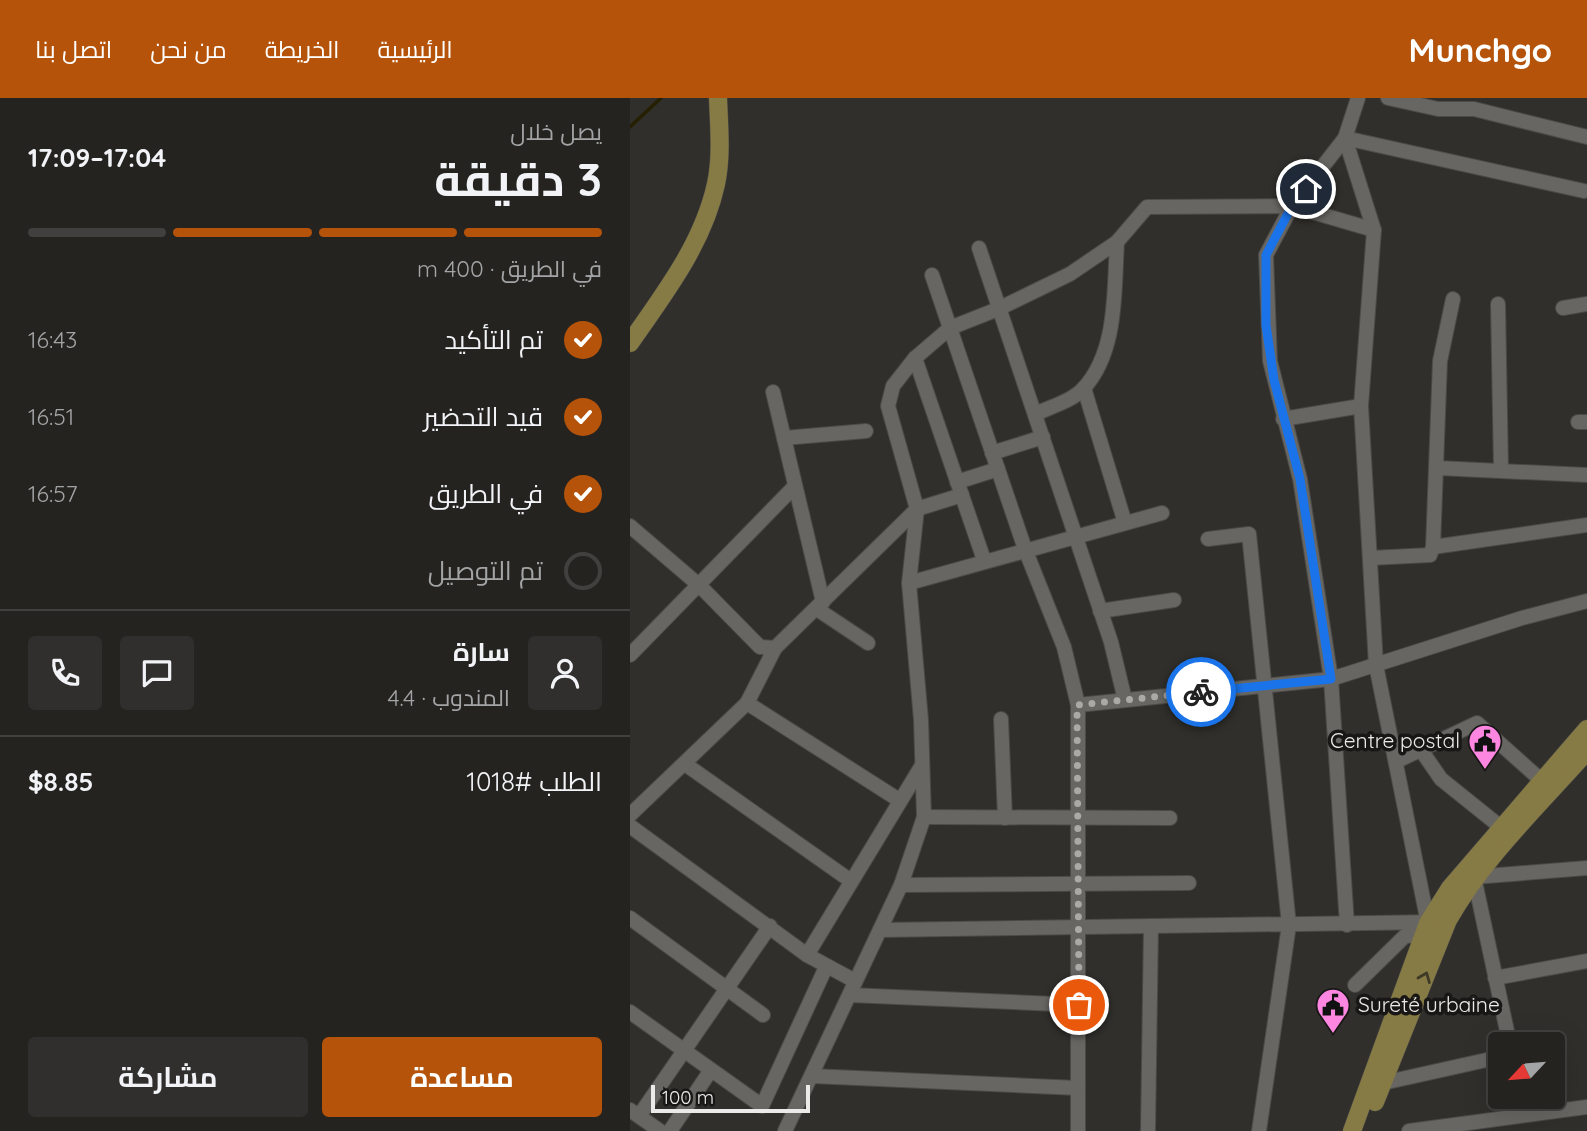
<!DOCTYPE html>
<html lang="ar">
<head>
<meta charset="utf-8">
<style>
  :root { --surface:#242320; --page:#302f2d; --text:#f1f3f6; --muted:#a3a4a5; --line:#41403e; --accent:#b45309 }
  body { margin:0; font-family:Quicksand,Cairo,sans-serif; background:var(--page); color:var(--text); direction:rtl; height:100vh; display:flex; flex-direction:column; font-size:26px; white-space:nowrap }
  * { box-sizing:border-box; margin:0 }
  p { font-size:23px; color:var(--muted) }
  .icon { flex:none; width:38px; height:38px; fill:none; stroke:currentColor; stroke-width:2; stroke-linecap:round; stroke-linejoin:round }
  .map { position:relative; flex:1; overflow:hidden; direction:ltr }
  .details { display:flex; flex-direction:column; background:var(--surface); width:630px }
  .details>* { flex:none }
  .needle { width:46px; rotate:244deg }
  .fabs { position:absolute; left:858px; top:934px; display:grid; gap:14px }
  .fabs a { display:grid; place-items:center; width:77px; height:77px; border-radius:7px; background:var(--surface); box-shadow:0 7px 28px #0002,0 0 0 2px var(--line); font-size:35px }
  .scale { position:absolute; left:21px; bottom:18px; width:159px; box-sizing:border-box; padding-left:7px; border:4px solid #ebeae8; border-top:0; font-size:19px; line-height:24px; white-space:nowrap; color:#ebeae8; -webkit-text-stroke:5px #181716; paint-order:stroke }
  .pin { position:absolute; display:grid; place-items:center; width:60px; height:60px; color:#fff; margin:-30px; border:4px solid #fff; border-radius:50%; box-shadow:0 2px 7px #0007 }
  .courier { position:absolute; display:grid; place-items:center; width:70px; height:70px; margin:-35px; border:5px solid #1a73e8; border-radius:50%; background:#fff; color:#222; box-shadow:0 2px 9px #0007 }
  .head em { font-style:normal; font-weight:700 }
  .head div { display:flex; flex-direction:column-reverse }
  .head { display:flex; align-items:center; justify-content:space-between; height:119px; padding:0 28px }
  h1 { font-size:46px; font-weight:700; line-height:52px }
  .bar { display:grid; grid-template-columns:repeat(4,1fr); gap:10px 7px; align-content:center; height:84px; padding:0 28px }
  .bar i { height:9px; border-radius:5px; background:var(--line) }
  .bar .current { background:var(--accent) }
  .bar p { grid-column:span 4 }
  .line { display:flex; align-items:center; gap:18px; padding:0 28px; border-top:2px solid var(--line) }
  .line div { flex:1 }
  .round { display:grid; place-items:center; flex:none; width:74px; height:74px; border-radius:7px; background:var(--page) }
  ol { padding:0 28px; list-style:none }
  li { display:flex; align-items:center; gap:21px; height:77px }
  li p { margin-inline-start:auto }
  li .icon { padding:7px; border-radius:50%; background:var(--accent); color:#fff; stroke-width:4 }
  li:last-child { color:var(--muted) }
  li i { width:38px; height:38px; border:4px solid var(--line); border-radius:50% }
  .action { display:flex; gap:14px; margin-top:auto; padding:14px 28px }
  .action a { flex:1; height:80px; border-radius:7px; background:var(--accent); color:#fff; font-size:28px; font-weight:700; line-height:80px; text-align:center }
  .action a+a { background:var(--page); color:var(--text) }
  header { display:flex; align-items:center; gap:42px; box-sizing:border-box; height:98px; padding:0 35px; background:var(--accent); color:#fff }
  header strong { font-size:33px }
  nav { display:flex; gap:38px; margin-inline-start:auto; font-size:24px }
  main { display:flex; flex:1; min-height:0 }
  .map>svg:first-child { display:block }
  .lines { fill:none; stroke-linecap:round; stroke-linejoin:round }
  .stream { stroke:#262003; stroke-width:3.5 }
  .minor-casing { stroke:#4b4a47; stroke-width:16 }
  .major-casing { stroke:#4b4a47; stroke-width:19 }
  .minor { stroke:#676662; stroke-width:14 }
  .major { stroke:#867a45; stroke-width:18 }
  .oneway { stroke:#3e3a26 }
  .done { stroke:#aaa9a6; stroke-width:7; stroke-dasharray:0 12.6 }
  .route { stroke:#1a73e8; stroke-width:9 }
  .labels { text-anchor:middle; stroke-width:7; stroke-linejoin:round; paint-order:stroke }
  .poi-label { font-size:21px; fill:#ebeae8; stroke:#181716; text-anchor:end }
</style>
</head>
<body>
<header>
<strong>Munchgo</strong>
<nav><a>الرئيسية</a><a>الخريطة</a><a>من نحن</a><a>اتصل بنا</a></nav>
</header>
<main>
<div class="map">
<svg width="957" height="1033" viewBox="0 0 957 1033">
  <rect width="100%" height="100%" fill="#302f2b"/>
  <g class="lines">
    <polyline class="stream" points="0,29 31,0"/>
    <defs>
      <g id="minor">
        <polyline points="758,0 808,11 844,11 957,39"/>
        <polyline points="715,40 744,132 731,308 746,567 798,825"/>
        <polyline points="715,40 954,93"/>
        <polyline points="349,150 481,544 495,602"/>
        <polyline points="302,177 395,451 434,549 448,607 448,1033"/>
        <polyline points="823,201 810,263 803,449 957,427"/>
        <polyline points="868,206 871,371"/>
        <polyline points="933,210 957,206"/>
        <polyline points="285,260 354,462"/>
        <polyline points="454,290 495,425"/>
        <polyline points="143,294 193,504"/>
        <path d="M 405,316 C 420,309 442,303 453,291 C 488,254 484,191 487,144"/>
        <polyline points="653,321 731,308"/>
        <polyline points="948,324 957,324"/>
        <polyline points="154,340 236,333"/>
        <polyline points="362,355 413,339"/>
        <polyline points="808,370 957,377"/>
        <polyline points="327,384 368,371"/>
        <polyline points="0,428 70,488 130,549 145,550 287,411 332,397"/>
        <polyline points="578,441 619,436 659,827 629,1033"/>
        <polyline points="740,460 800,457 803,449"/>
        <polyline points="279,485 532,415"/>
        <polyline points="187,511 238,545"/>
        <polyline points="470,513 544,502"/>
        <polyline points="0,557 165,388"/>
        <polyline points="117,605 145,550"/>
        <polyline points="448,607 701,581 892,520 957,503"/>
        <polyline points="371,621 375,720"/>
        <polyline points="791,652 811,681 872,730"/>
        <polyline points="767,663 847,625 912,683"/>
        <polyline points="55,666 221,783"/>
        <polyline points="0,717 117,605 269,702"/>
        <polyline points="294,719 540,720"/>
        <polyline points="0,728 177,857 225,883"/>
        <polyline points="271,787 559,785"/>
        <polyline points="0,820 133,917"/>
        <polyline points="717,827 701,581 670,381 640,263 636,157 662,108 715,40 728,0"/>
        <polyline points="250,832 805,824"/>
        <polyline points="177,857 291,669"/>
        <polyline points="865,880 957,863"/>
        <polyline points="725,887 775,838 794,837"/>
        <polyline points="220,897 449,907"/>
        <polyline points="0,914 132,1008 196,869"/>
        <polyline points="880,947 844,779 957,770"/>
        <polyline points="182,978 448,990"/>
        <polyline points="753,985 870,959"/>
        <polyline points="891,999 894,1016"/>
        <polyline points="0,1012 30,1033"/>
        <polyline points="9,1018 140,828"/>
        <polyline points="40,1033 81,972"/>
        <polyline points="155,1033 271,787 294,719 291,622 279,485 287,411 258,308 263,288 285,260 320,230 368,211 440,176 487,144 517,109 662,108 744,132"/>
        <polyline points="518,1033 521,828"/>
        <polyline points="779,1033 957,1009"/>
      </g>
      <g id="major">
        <path d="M 0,245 C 34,196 73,146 86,86 C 92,58 89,28 88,0"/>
        <path d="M 745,1004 L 818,822 C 854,759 909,707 957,653"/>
        <polyline points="722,1033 798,825 820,790 957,631"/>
      </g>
    </defs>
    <use href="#minor" class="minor-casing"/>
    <use href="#major" class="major-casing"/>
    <use href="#minor" class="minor"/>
    <use href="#major" class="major"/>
  </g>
  <defs><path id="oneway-chevron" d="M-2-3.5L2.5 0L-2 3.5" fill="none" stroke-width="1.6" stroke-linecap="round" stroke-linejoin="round" transform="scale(1.75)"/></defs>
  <use class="oneway" href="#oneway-chevron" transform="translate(795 879) rotate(-68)"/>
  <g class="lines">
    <polyline class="done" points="449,907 447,607 571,594"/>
    <polyline class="route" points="571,594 701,581 670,381 644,282 636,227 636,157 662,108 676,91"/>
  </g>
  <defs>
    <symbol id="civic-pin" viewBox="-11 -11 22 30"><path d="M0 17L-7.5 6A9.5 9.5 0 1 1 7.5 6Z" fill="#fd86e1" stroke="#181716"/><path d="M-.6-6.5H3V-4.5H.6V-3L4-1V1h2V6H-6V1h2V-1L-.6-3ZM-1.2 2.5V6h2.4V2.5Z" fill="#111"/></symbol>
  </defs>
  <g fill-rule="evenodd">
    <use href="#civic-pin" x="836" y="624" width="38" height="52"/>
    <use href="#civic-pin" x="684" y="888" width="38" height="52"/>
  </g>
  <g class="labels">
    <g class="poi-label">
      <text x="830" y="650">Centre postal</text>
      <text x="728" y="914" text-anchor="start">Sureté urbaine</text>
    </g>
  </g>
</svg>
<div class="fabs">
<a><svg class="needle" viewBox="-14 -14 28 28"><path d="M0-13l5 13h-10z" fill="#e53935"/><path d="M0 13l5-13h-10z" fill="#a3a4a5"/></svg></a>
</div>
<div class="scale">100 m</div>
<div class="pin" style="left:449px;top:907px;background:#ea580c"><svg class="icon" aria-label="bag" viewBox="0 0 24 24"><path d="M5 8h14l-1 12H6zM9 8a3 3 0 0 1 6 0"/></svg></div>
<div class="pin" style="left:676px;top:91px;background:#1f2937"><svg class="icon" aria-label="home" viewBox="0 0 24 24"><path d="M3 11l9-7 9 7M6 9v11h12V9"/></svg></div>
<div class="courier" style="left:571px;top:594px"><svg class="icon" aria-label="bike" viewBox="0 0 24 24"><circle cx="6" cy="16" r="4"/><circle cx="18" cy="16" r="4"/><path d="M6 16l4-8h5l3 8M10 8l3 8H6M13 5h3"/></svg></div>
</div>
<section class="details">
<div class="head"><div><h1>3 دقيقة</h1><p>يصل خلال</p></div><em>17:04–17:09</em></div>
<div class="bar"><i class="current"></i><i class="current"></i><i class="current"></i><i></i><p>في الطريق · 400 m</p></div>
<ol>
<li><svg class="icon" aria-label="check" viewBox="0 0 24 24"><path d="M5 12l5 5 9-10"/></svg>تم التأكيد<p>16:43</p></li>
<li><svg class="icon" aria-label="check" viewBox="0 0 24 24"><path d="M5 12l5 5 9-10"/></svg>قيد التحضير<p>16:51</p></li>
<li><svg class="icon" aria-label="check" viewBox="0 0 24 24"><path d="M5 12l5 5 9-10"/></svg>في الطريق<p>16:57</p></li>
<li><i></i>تم التوصيل</li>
</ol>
<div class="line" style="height:126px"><a class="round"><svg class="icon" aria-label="person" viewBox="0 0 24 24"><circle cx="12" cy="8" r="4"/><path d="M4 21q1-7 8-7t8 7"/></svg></a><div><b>سارة</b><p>المندوب · 4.4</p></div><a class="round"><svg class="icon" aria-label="chat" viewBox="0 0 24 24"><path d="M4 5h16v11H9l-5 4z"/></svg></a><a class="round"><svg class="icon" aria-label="phone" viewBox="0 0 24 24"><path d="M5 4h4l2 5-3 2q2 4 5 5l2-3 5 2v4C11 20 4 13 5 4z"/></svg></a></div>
<div class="line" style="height:91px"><div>الطلب #1018</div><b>$8.85</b></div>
<div class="action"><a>مساعدة</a><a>مشاركة</a></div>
</section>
</main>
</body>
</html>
